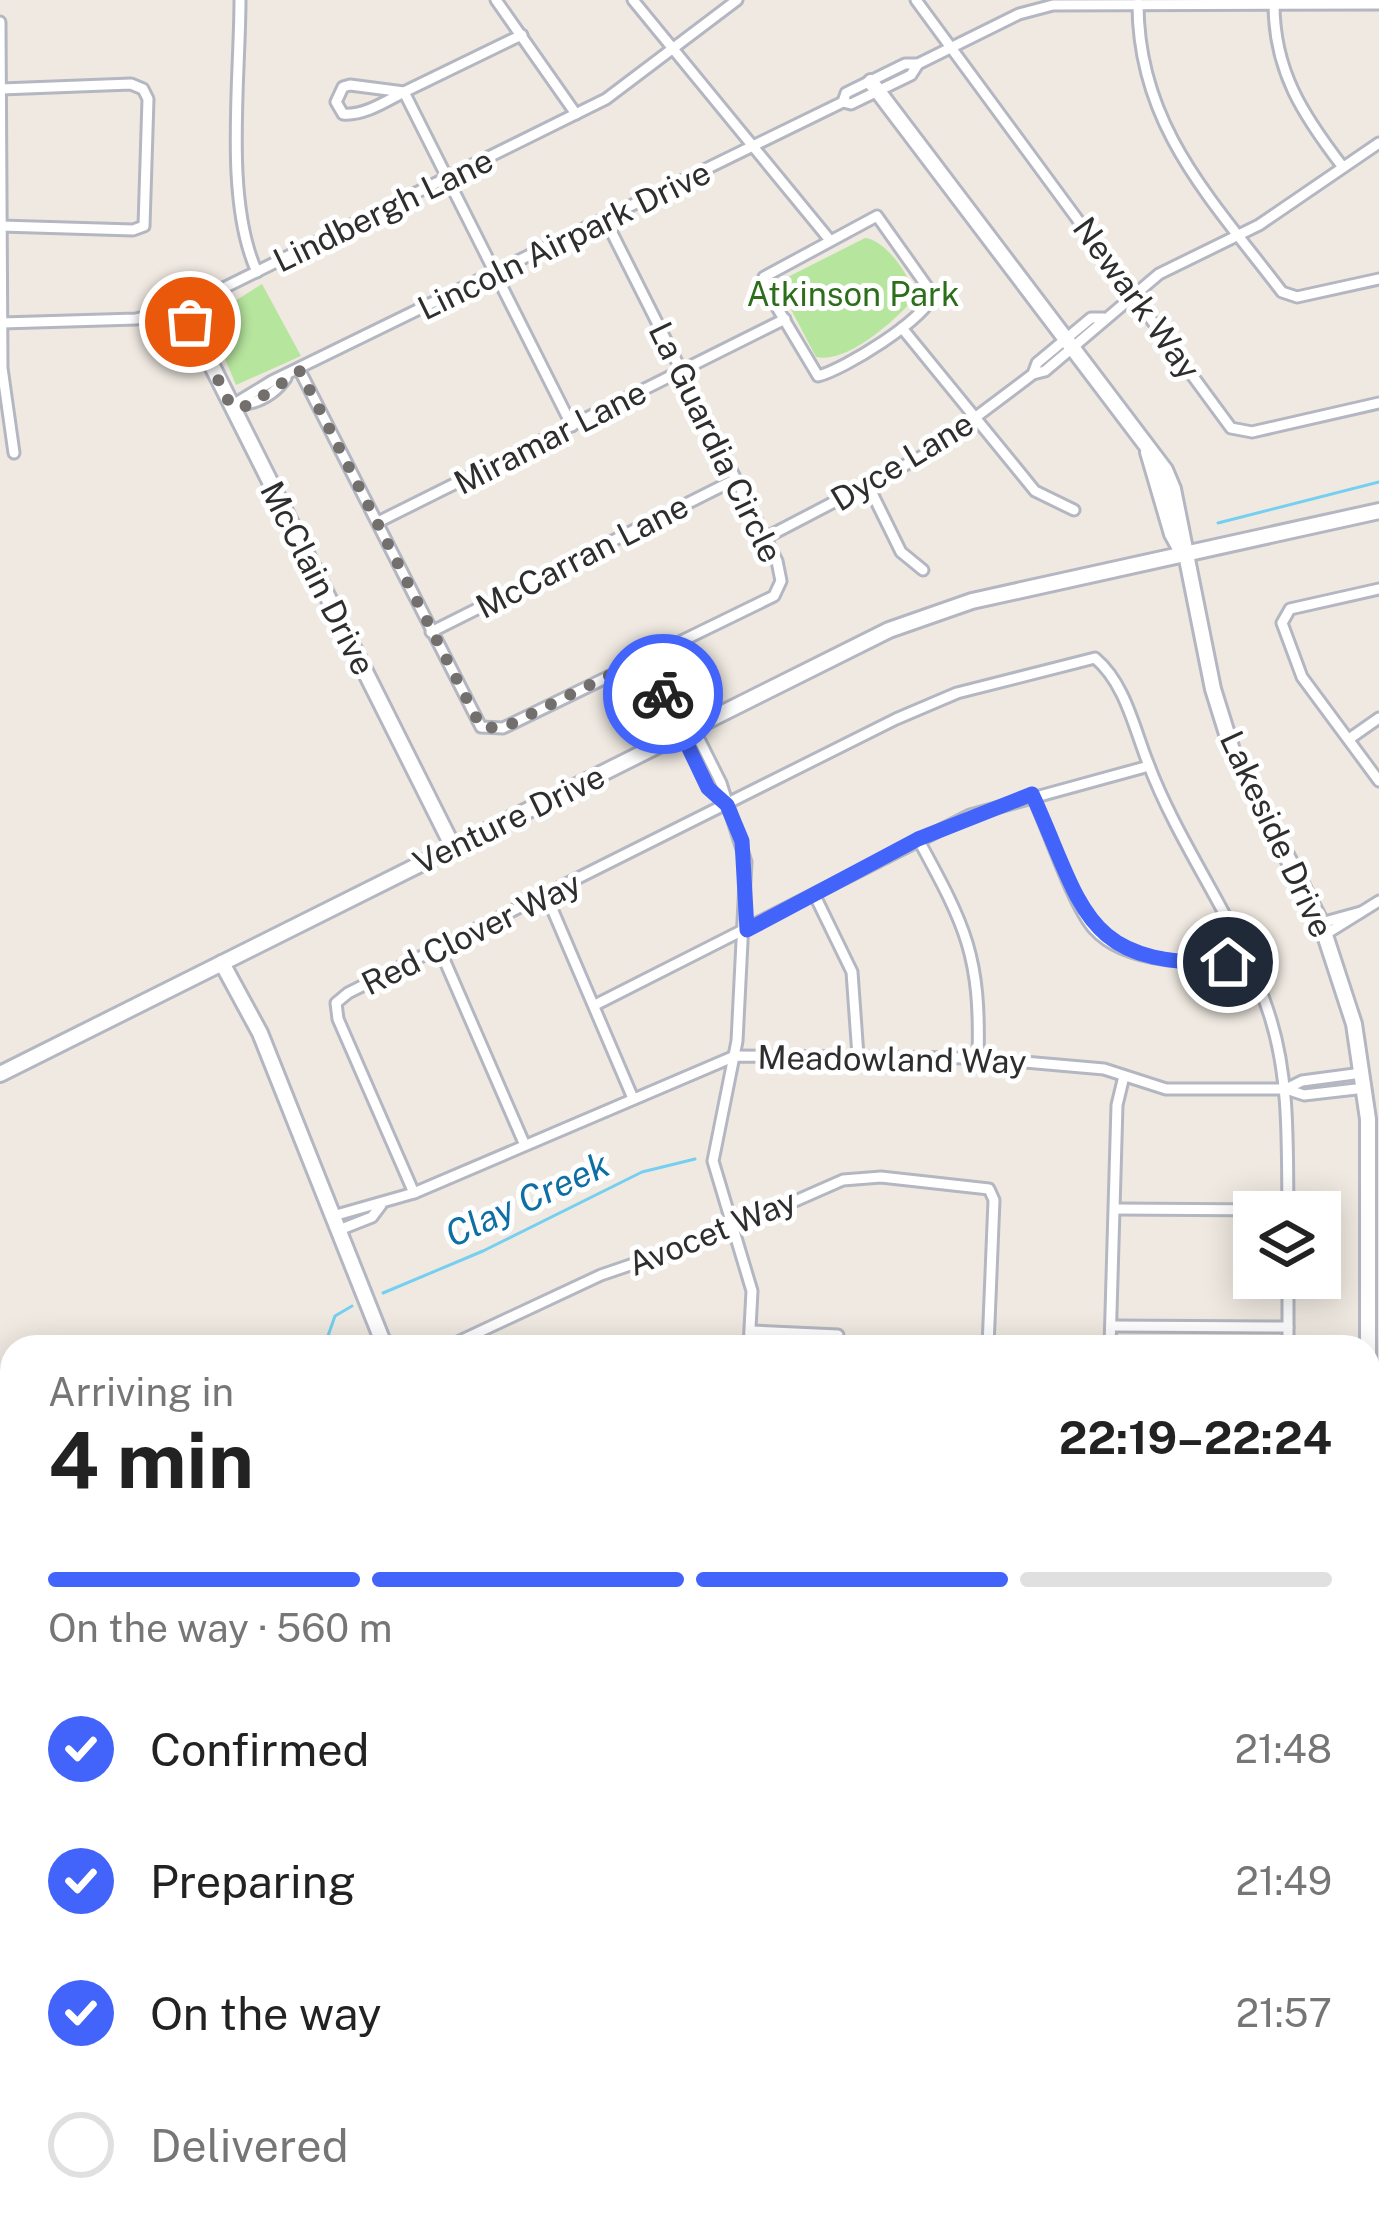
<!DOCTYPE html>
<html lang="en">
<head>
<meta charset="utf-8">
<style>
  :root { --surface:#fff; --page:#f6f6f6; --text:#222; --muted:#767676; --line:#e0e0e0; --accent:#4264fb }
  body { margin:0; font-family:"Public Sans",sans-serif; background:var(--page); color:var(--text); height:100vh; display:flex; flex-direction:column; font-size:45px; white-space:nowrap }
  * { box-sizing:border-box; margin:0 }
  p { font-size:39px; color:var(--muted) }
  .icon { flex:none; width:66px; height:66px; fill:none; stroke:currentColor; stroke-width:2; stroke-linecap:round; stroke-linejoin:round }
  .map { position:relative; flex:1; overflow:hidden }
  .drawer { position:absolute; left:0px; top:1335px; width:1380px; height:903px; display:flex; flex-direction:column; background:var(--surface); border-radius:36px 36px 0 0; box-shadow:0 6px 30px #0003 }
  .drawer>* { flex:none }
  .buttons { position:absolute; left:1233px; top:1191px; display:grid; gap:24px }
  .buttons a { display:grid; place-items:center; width:108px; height:108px; border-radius:0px; background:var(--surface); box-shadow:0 6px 30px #0003; font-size:60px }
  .pin { position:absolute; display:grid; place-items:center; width:102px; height:102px; color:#fff; margin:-51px; border:6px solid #fff; border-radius:50%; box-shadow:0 3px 12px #0007 }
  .courier { position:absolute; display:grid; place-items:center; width:120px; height:120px; margin:-60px; border:9px solid #4264fb; border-radius:50%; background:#fff; color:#222; box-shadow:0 3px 15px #0007 }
  .overview em { font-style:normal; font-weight:700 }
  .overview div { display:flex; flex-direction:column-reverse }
  .overview { display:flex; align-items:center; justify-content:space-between; height:204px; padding:0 48px }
  h1 { font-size:78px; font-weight:700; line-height:90px }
  .bar { display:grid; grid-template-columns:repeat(4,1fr); gap:18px 12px; align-content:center; height:144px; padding:0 48px }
  .bar i { height:15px; border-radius:9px; background:var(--line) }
  .bar .active { background:var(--accent) }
  .bar p { grid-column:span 4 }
  ol { padding:0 48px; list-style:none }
  li { display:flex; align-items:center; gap:36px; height:132px }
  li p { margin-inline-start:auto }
  li .icon { padding:12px; border-radius:50%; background:var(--accent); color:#fff; stroke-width:4 }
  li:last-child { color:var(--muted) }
  li i { width:66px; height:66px; border:6px solid var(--line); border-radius:50% }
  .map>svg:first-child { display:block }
  .green { fill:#b6e59e }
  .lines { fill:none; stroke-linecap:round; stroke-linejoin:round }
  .stream { stroke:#75cff0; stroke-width:3 }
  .street-casing { stroke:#b4b7c1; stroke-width:15 }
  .secondary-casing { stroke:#b4b7c1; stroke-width:20 }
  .street { stroke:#fff; stroke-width:9 }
  .secondary { stroke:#fff; stroke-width:14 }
  .done { stroke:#726f6d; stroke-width:12; stroke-dasharray:0 21.6 }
  .route { stroke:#4264fb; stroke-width:15 }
  .labels { text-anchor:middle; stroke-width:10; stroke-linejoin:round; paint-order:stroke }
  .street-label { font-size:33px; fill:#2e2e2e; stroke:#fff }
  .park-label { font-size:33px; fill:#2c6e1b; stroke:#fff }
  .water-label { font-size:36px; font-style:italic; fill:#0d6fa3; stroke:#fff }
</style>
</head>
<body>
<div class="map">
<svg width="1379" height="2236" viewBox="0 0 1379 2236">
  <rect width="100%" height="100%" fill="#efe9e1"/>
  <g class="green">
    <path d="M 865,238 C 886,240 913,278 914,299 C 894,321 847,364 816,357 L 783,294 L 784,279 Z"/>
    <polygon points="262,284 301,356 236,385 208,318"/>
  </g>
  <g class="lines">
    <g class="stream">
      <polyline points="1218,523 1379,482"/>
      <polyline points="383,1293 483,1251 642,1172 695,1159"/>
      <polyline points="324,1347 335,1316 352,1306"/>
      <polyline points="0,1660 12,1656"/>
      <polyline points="1368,1839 1379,1834"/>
      <polyline points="0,2046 12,2050"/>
      <polyline points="0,2210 12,2204"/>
      <polyline points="211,2226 214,2236"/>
      <polyline points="40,2236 44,2226"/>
      <polyline points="454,2236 472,2226"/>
    </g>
    <defs>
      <g id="street">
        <path d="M 240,0 C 240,80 224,200 257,272"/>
        <polyline points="496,0 576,114"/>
        <polyline points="633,0 829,239"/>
        <polyline points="916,0 1231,428 1252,432 1379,403"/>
        <path d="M 1138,4 C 1138,126 1212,200 1282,292 L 1297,297 L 1379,279"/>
        <path d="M 1274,4 C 1274,71 1303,115 1342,166"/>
        <polyline points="0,22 2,368 14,453"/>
        <polyline points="1,89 131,84 143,89 148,99 144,226 133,230 1,226"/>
        <polyline points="404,92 572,426"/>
        <path d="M 404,92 L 350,85 L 343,87 L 336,102 L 343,114 C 364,116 386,101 404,92 L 511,40 L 522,35"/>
        <polyline points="843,102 846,93 905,64 918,64 1019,14 1053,5 1379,4"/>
        <path d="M 877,216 L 933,295 C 924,320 845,369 818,376 L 766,289 L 764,277 Z"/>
        <polyline points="2,323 136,319 183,308 606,99 737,0"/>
        <polyline points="902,328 1035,491 1074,510"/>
        <polyline points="300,371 481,727 503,728 774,596 781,581 777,561 606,221"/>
        <polyline points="1033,374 1037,363 1091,318 1103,318"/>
        <polyline points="231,406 272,381 843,102 851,104 911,75 918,64"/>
        <path d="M 231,406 C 254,405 273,397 286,378"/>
        <polyline points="868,485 901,552 923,570"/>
        <polyline points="378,522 785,319"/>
        <polyline points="765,538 928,453 1033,374 1045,371 1159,274 1259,225 1379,143"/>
        <polyline points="1379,589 1290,609 1282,623 1302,677 1379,781"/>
        <polyline points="431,632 734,480"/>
        <polyline points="656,653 721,783 746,862 737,1041 713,1161 752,1291 749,1347"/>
        <polyline points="647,657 708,788 727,805"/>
        <polyline points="1349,739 1379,718"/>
        <path d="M 1032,794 C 1047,826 1073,906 1094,929 C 1127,966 1200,963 1244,961"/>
        <path d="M 918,839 C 966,927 981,956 978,1058"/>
        <polyline points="547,897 632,1096"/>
        <polyline points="816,898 852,972 858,1056"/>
        <polyline points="1321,923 1361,912"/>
        <polyline points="1326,934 1379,901"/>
        <polyline points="440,950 524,1143"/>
        <polyline points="595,1005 970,815 1149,766"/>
        <polyline points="1286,1089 1302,1081 1362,1073"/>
        <path d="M 414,1193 L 338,1019 L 336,1003 L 348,993 L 896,719 L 957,693 L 1095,658 C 1125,683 1134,728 1148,763 C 1181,851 1244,930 1271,1020 C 1290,1082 1287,1148 1288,1212"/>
        <polyline points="1115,1209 1288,1210"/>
        <polyline points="333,1216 414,1193 735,1056 978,1058 1104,1069 1166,1089 1286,1089 1304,1095 1365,1088"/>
        <polyline points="339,1230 372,1217 381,1205"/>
        <polyline points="1111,1326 1288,1327"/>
        <polyline points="751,1331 838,1335"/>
        <polyline points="447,1347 601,1275 718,1235 843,1180 881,1177 989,1189 994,1200 988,1347"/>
        <polyline points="1110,1347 1117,1105 1124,1076"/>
        <polyline points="1288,1347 1288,1278"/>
        <polyline points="1368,1484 1379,1484"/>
        <polyline points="1368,1755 1379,1746"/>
        <polyline points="1368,2118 1379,2118"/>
        <polyline points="978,2226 1014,2233 1379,2236"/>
        <polyline points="798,2236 810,2226"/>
      </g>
      <g id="secondary">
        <polyline points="871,82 1165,470 1173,489 1213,689 1232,750 1321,923 1354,1024 1368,1119 1368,1475"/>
        <polyline points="183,308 453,847"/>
        <polyline points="1148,452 1172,534 1183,554"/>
        <polyline points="222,963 260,1033 385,1347"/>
        <polyline points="0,1074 889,630 972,601 1379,511"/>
        <polyline points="605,2226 609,2236"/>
        <polyline points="1240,2236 1240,2226"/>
      </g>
    </defs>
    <use href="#street" class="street-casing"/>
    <use href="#secondary" class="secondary-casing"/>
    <use href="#street" class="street"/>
    <use href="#secondary" class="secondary"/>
  </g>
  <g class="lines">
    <polyline class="done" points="190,322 231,406 248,406 300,371 481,727 503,728 646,657 663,694"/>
    <path class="route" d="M 663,694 L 708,788 L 727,805 L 742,841 L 747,930 L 918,839 L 1032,794 C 1084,907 1081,968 1228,962"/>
  </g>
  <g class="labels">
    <g class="street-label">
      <text transform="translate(383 210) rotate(-26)" y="12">Lindbergh Lane</text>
      <text transform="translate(564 240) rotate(-26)" y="12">Lincoln Airpark Drive</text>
      <text transform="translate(1137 298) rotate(54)" y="12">Newark Way</text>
      <text transform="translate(550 437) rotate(-27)" y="12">Miramar Lane</text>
      <text transform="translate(716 442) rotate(64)" y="12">La Guardia Circle</text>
      <text transform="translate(902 461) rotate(-31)" y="12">Dyce Lane</text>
      <text transform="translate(582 556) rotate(-27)" y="12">McCarran Lane</text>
      <text transform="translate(318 578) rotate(63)" y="12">McClain Drive</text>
      <text transform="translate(509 819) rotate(-26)" y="12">Venture Drive</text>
      <text transform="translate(1277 834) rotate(65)" y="12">Lakeside Drive</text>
      <text transform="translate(471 933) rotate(-26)" y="12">Red Clover Way</text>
      <text transform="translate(892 1059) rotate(1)" y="12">Meadowland Way</text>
      <text transform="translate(712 1232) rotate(-22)" y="12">Avocet Way</text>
    </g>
    <g class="park-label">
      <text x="853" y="306">Atkinson Park</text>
    </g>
    <g class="water-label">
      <text transform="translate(527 1199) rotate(-25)" y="13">Clay Creek</text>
    </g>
  </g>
</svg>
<div class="buttons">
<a><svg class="icon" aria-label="layers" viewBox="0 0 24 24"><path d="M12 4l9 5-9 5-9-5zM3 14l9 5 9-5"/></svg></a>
</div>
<div class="pin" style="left:190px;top:322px;background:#ea580c"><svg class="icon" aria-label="bag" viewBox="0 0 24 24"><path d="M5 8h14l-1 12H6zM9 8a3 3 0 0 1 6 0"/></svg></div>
<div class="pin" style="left:1228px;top:962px;background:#1f2937"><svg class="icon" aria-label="home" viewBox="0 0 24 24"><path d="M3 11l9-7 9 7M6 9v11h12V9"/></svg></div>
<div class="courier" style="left:663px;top:694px"><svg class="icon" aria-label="bike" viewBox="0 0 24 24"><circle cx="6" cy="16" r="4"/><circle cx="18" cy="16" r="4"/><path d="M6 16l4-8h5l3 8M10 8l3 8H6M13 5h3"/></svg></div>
<section class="drawer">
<div class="overview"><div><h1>4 min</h1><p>Arriving in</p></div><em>22:19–22:24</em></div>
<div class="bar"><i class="active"></i><i class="active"></i><i class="active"></i><i></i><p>On the way · 560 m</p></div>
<ol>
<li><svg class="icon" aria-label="check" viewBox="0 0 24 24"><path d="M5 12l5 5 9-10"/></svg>Confirmed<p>21:48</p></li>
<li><svg class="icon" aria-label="check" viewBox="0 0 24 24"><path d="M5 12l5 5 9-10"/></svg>Preparing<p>21:49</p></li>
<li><svg class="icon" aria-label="check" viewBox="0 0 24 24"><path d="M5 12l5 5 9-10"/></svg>On the way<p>21:57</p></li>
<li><i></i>Delivered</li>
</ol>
</section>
</div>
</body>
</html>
